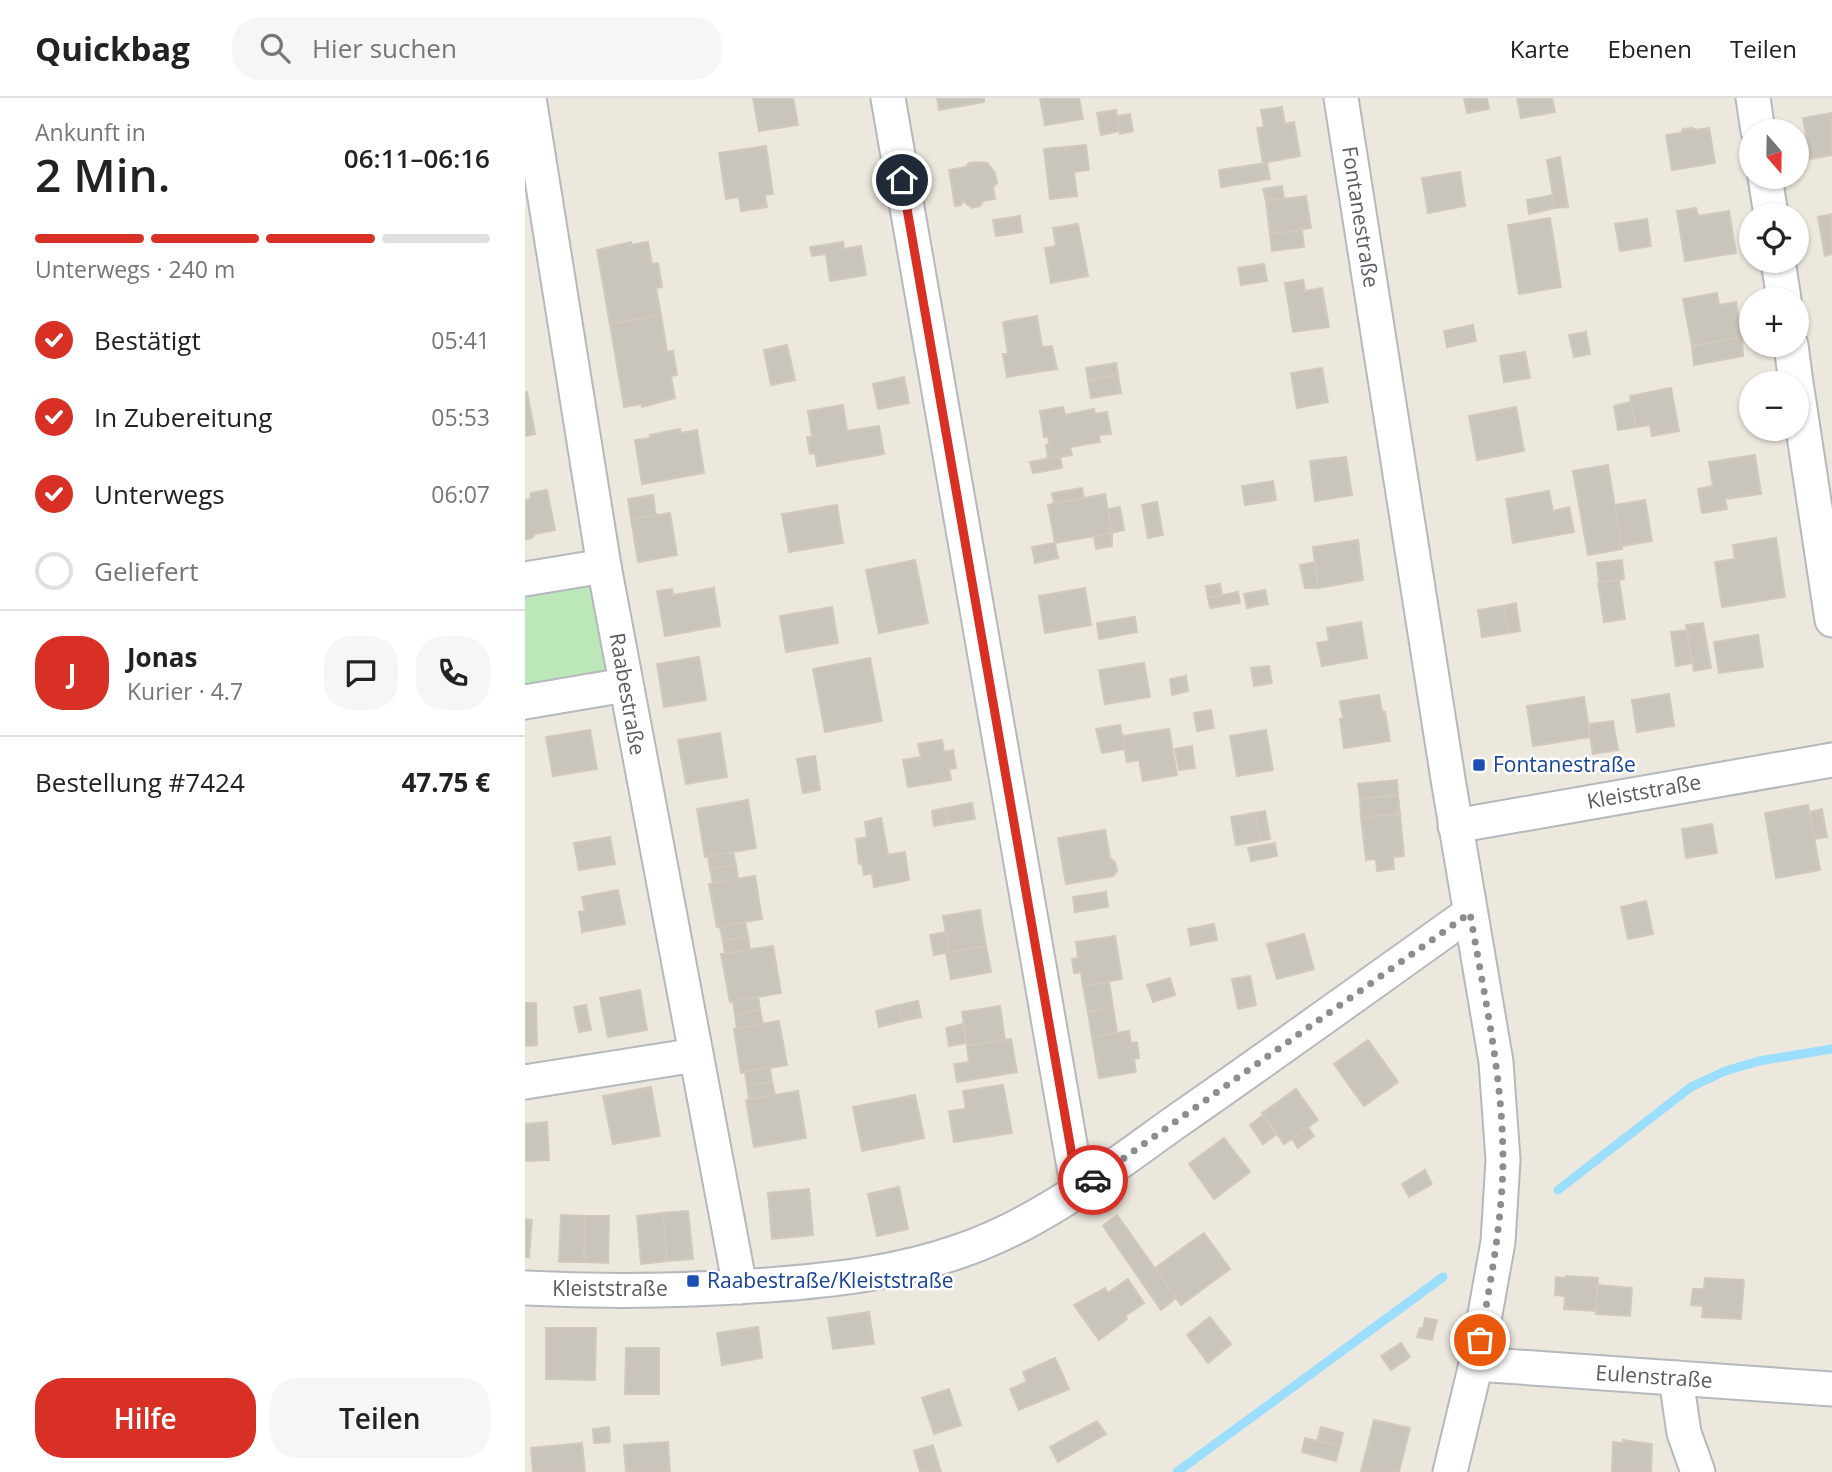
<!DOCTYPE html>
<html lang="de">
<head>
<meta charset="utf-8">
<style>
  :root { --surface:#fff; --page:#f6f6f6; --text:#222; --muted:#767676; --line:#e0e0e0; --accent:#d93025 }
  body { margin:0; font-family:"Open Sans",sans-serif; background:var(--page); color:var(--text); height:100vh; display:flex; flex-direction:column; font-size:26px; white-space:nowrap }
  * { box-sizing:border-box; margin:0 }
  p { font-size:23px; color:var(--muted) }
  .icon { flex:none; width:38px; height:38px; fill:none; stroke:currentColor; stroke-width:2; stroke-linecap:round; stroke-linejoin:round }
  .map { position:relative; flex:1; overflow:hidden }
  .sheet { display:flex; flex-direction:column; background:var(--surface); width:525px }
  .sheet>* { flex:none }
  .needle { width:46px; rotate:160deg }
  .fabs { position:absolute; left:1214px; top:21px; display:grid; gap:14px }
  .fabs a { display:grid; place-items:center; width:70px; height:70px; border-radius:50%; background:var(--surface); box-shadow:0 2px 5px #0004; font-size:35px }
  .pin { position:absolute; display:grid; place-items:center; width:60px; height:60px; color:#fff; margin:-30px; border:4px solid #fff; border-radius:50%; box-shadow:0 2px 7px #0007 }
  .courier { position:absolute; display:grid; place-items:center; width:70px; height:70px; margin:-35px; border:5px solid #d93025; border-radius:50%; background:#fff; color:#222; box-shadow:0 2px 9px #0007 }
  .overview em { font-style:normal; font-weight:600 }
  .overview div { display:flex; flex-direction:column-reverse }
  .overview { display:flex; align-items:center; justify-content:space-between; height:119px; padding:0 35px }
  h1 { font-size:46px; font-weight:600; line-height:52px }
  .bar { display:grid; grid-template-columns:repeat(4,1fr); gap:10px 7px; align-content:center; height:84px; padding:0 35px }
  .bar i { height:9px; border-radius:5px; background:var(--line) }
  .bar .active { background:var(--accent) }
  .bar p { grid-column:span 4 }
  .line { display:flex; align-items:center; gap:18px; padding:0 35px; border-top:2px solid var(--line) }
  .line div { flex:1 }
  .round { display:grid; place-items:center; flex:none; width:74px; height:74px; border-radius:28px; background:var(--page) }
  ol { padding:0 35px; list-style:none }
  li { display:flex; align-items:center; gap:21px; height:77px }
  li p { margin-inline-start:auto }
  li .icon { padding:7px; border-radius:50%; background:var(--accent); color:#fff; stroke-width:4 }
  li:last-child { color:var(--muted) }
  li i { width:38px; height:38px; border:4px solid var(--line); border-radius:50% }
  .action { display:flex; gap:14px; margin-top:auto; padding:14px 35px }
  .action a { flex:1; height:80px; border-radius:28px; background:var(--accent); color:#fff; font-size:28px; font-weight:600; line-height:80px; text-align:center }
  .action a+a { background:var(--page); color:var(--text) }
  header { display:flex; align-items:center; gap:42px; box-sizing:border-box; height:98px; padding:0 35px; background:var(--surface); border-bottom:2px solid var(--line) }
  header strong { font-size:33px }
  nav { display:flex; gap:38px; margin-inline-start:auto; font-size:24px }
  .search { width:490px; height:63px; background:var(--page); display:flex; align-items:center; gap:18px; box-sizing:border-box; padding:0 24px; border-radius:28px; color:var(--muted); font-size:26px }
  main { display:flex; flex:1; min-height:0 }
  .map>svg:first-child { display:block }
  .green { fill:#bce7b8 }
  .lines { fill:none; stroke-linecap:round; stroke-linejoin:round }
  .stream { stroke:#9cdeff; stroke-width:9 }
  .building { fill:#c9c5bd; stroke:#d2c9bc; stroke-width:2 }
  .minor-casing { stroke:#b5b8bd; stroke-width:37 }
  .minor { stroke:#fff; stroke-width:33 }
  .done { stroke:#8c8e8d; stroke-width:7; stroke-dasharray:0 12.6 }
  .route { stroke:#d93025; stroke-width:9 }
  .transit-dot { fill:#1a4fb4; stroke:#fff; stroke-width:2.5 }
  .labels { text-anchor:middle; stroke-width:5; stroke-linejoin:round; paint-order:stroke }
  .street-label { font-size:21px; fill:#585d61; stroke:#fff }
  .transit-label { font-size:21px; fill:#164399; stroke:#fff; text-anchor:start }
</style>
</head>
<body>
<header>
<strong>Quickbag</strong>
<div class="search"><svg class="icon" aria-label="search" viewBox="0 0 24 24"><circle cx="10" cy="10" r="6"/><path d="M15 15l6 6"/></svg>Hier suchen</div>
<nav><a>Karte</a><a>Ebenen</a><a>Teilen</a></nav>
</header>
<main>
<section class="sheet">
<div class="overview"><div><h1>2 Min.</h1><p>Ankunft in</p></div><em>06:11–06:16</em></div>
<div class="bar"><i class="active"></i><i class="active"></i><i class="active"></i><i></i><p>Unterwegs · 240 m</p></div>
<ol>
<li><svg class="icon" aria-label="check" viewBox="0 0 24 24"><path d="M5 12l5 5 9-10"/></svg>Bestätigt<p>05:41</p></li>
<li><svg class="icon" aria-label="check" viewBox="0 0 24 24"><path d="M5 12l5 5 9-10"/></svg>In Zubereitung<p>05:53</p></li>
<li><svg class="icon" aria-label="check" viewBox="0 0 24 24"><path d="M5 12l5 5 9-10"/></svg>Unterwegs<p>06:07</p></li>
<li><i></i>Geliefert</li>
</ol>
<div class="line" style="height:126px"><b class="round" style="background:var(--accent);color:#fff">J</b><div><b>Jonas</b><p>Kurier · 4.7</p></div><a class="round"><svg class="icon" aria-label="chat" viewBox="0 0 24 24"><path d="M4 5h16v11H9l-5 4z"/></svg></a><a class="round"><svg class="icon" aria-label="phone" viewBox="0 0 24 24"><path d="M5 4h4l2 5-3 2q2 4 5 5l2-3 5 2v4C11 20 4 13 5 4z"/></svg></a></div>
<div class="line" style="height:91px"><div>Bestellung #7424</div><b>47.75 €</b></div>
<div class="action"><a>Hilfe</a><a>Teilen</a></div>
</section>
<div class="map">
<svg width="1307" height="1374" viewBox="0 0 1307 1374">
  <rect width="100%" height="100%" fill="#ede8de"/>
  <polygon class="green" points="76,473 97,585 0,602 0,484"/>
  <g class="lines">
    <g class="stream">
      <polyline points="1033,1092 1166,989 1200,973 1234,963 1307,951"/>
      <polyline points="652,1374 918,1179"/>
    </g>
  </g>
  <g class="building">
    <polygon points="228,0 268,0 273,27 234,33"/>
    <polygon points="412,0 459,0 459,4 414,12"/>
    <polygon points="515,0 554,0 558,21 520,27"/>
    <polygon points="939,0 962,0 964,11 942,15"/>
    <polygon points="992,0 1027,0 1030,14 996,20"/>
    <polygon points="757,9 760,26 769,24 775,58 738,65 732,30 739,29 736,12"/>
    <polygon points="591,12 594,33 576,37 572,15"/>
    <polygon points="1307,15 1307,57 1285,61 1278,20"/>
    <polygon points="605,16 608,33 595,36 592,18"/>
    <polygon points="1167,30 1171,32 1184,30 1190,65 1147,72 1141,37 1156,35 1158,31"/>
    <polygon points="561,47 564,72 549,74 552,98 525,101 519,51"/>
    <polygon points="241,48 248,96 240,97 242,109 216,113 214,99 201,101 194,55"/>
    <polygon points="1035,59 1043,109 1030,110 1022,62"/>
    <polygon points="453,64 462,65 470,75 472,85 468,89 470,101 458,103 455,108 447,110 438,103 436,107 430,108 424,72 441,69 444,65"/>
    <polygon points="742,65 745,81 696,89 694,72"/>
    <polygon points="935,74 940,108 903,115 897,80"/>
    <polygon points="757,88 759,100 741,103 738,91"/>
    <polygon points="1028,97 1030,110 1004,116 1002,102"/>
    <polygon points="781,98 786,130 745,136 741,103"/>
    <polygon points="1171,110 1173,118 1204,113 1211,155 1160,163 1152,113"/>
    <polygon points="1307,116 1307,156 1300,158 1293,119"/>
    <polygon points="495,118 497,134 471,138 468,122"/>
    <polygon points="1025,120 1036,189 994,196 983,127"/>
    <polygon points="1122,121 1126,148 1095,153 1090,126"/>
    <polygon points="553,126 563,178 526,185 520,150 531,148 528,130"/>
    <polygon points="777,132 779,149 747,153 745,136"/>
    <polygon points="106,144 106,147 123,144 127,166 133,165 137,189 131,190 136,217 85,226 72,152"/>
    <polygon points="318,144 319,151 336,148 341,177 305,183 301,156 287,158 285,149"/>
    <polygon points="739,166 742,183 716,187 713,170"/>
    <polygon points="778,182 780,193 797,190 804,229 768,234 760,185"/>
    <polygon points="1192,195 1194,207 1211,204 1217,239 1167,248 1158,201"/>
    <polygon points="136,217 142,254 148,253 152,277 146,278 150,300 117,309 116,306 99,309 85,226"/>
    <polygon points="512,218 517,249 527,248 532,271 482,279 478,256 483,256 478,224"/>
    <polygon points="948,227 951,243 922,249 919,233"/>
    <polygon points="1061,234 1065,256 1049,259 1044,237"/>
    <polygon points="1217,239 1218,258 1169,267 1167,248"/>
    <polygon points="262,247 270,282 246,287 239,252"/>
    <polygon points="1000,254 1005,280 979,284 975,258"/>
    <polygon points="591,265 593,277 563,282 561,270"/>
    <polygon points="797,270 803,304 772,310 766,275"/>
    <polygon points="593,277 596,295 566,300 563,282"/>
    <polygon points="379,279 384,305 353,311 348,286"/>
    <polygon points="1146,290 1154,333 1127,338 1125,327 1111,329 1105,298"/>
    <polygon points="2,294 10,336 0,338 0,295"/>
    <polygon points="1106,304 1111,329 1093,332 1089,308"/>
    <polygon points="318,307 322,333 354,328 359,356 292,368 290,355 285,356 282,339 287,339 283,313"/>
    <polygon points="538,309 540,317 569,311 570,316 582,314 586,336 574,337 575,344 545,349 547,357 523,361 521,347 524,346 523,338 519,339 515,313"/>
    <polygon points="991,309 999,353 952,362 944,318"/>
    <polygon points="155,331 156,335 172,332 179,375 117,386 110,342 126,340 125,337"/>
    <polygon points="1230,357 1236,396 1200,401 1202,411 1177,415 1173,391 1188,388 1184,364"/>
    <polygon points="535,358 537,370 508,375 505,364"/>
    <polygon points="821,359 827,397 790,403 785,363"/>
    <polygon points="1083,367 1097,451 1063,457 1048,373"/>
    <polygon points="748,383 751,402 720,407 717,388"/>
    <polygon points="557,390 559,400 529,406 527,395"/>
    <polygon points="22,392 30,432 10,436 7,440 0,442 0,402 5,401 6,395"/>
    <polygon points="1024,393 1028,413 1044,409 1049,434 988,445 981,401"/>
    <polygon points="580,396 587,435 530,445 523,407"/>
    <polygon points="128,397 131,417 106,421 103,401"/>
    <polygon points="1120,402 1127,443 1097,448 1090,407"/>
    <polygon points="632,404 638,437 623,440 617,407"/>
    <polygon points="312,407 318,445 264,454 257,416"/>
    <polygon points="595,409 599,432 587,435 583,411"/>
    <polygon points="145,415 152,457 113,464 106,421"/>
    <polygon points="587,435 587,448 571,451 569,438"/>
    <polygon points="1251,440 1260,499 1197,509 1190,464 1210,461 1208,447"/>
    <polygon points="833,442 838,482 793,490 788,449"/>
    <polygon points="530,445 533,460 510,465 507,449"/>
    <polygon points="390,462 403,525 354,535 341,472"/>
    <polygon points="1097,462 1099,481 1074,484 1072,465"/>
    <polygon points="790,464 793,490 780,490 775,467"/>
    <polygon points="1094,482 1100,521 1079,524 1073,485"/>
    <polygon points="695,486 697,497 683,500 681,488"/>
    <polygon points="189,490 195,528 140,538 132,493 147,491 148,497"/>
    <polygon points="560,490 566,527 520,535 514,498"/>
    <polygon points="740,492 743,506 722,510 719,496"/>
    <polygon points="713,494 715,505 685,510 683,500"/>
    <polygon points="991,505 995,533 983,535 978,508"/>
    <polygon points="978,508 983,535 957,539 953,512"/>
    <polygon points="307,509 313,545 261,554 255,518"/>
    <polygon points="610,519 612,534 574,541 572,525"/>
    <polygon points="836,524 842,560 797,568 792,545 804,543 802,530"/>
    <polygon points="1178,525 1186,570 1169,573 1161,527"/>
    <polygon points="1161,532 1167,565 1151,568 1146,534"/>
    <polygon points="1233,537 1238,569 1194,575 1189,544"/>
    <polygon points="174,559 181,602 139,609 132,566"/>
    <polygon points="345,560 357,623 300,634 288,571"/>
    <polygon points="619,565 625,599 580,606 574,572"/>
    <polygon points="744,568 747,585 729,588 726,570"/>
    <polygon points="661,578 663,593 647,597 645,581"/>
    <polygon points="1144,596 1149,628 1112,634 1107,602"/>
    <polygon points="854,597 857,614 860,614 865,643 819,650 815,621 818,620 815,603"/>
    <polygon points="1059,599 1065,639 1008,648 1002,608"/>
    <polygon points="686,612 689,630 672,633 669,615"/>
    <polygon points="1088,623 1093,652 1068,656 1063,626"/>
    <polygon points="595,627 600,651 577,655 571,631"/>
    <polygon points="644,631 652,677 618,683 614,662 602,664 597,638"/>
    <polygon points="65,632 72,671 28,678 21,639"/>
    <polygon points="741,632 748,672 712,678 705,638"/>
    <polygon points="195,635 202,679 161,686 153,642"/>
    <polygon points="417,642 419,654 428,652 431,670 424,671 426,682 383,689 378,662 396,659 393,646"/>
    <polygon points="667,648 670,670 654,672 650,651"/>
    <polygon points="290,658 295,692 278,695 272,661"/>
    <polygon points="872,682 873,697 835,701 833,686"/>
    <polygon points="873,697 875,716 836,719 835,701"/>
    <polygon points="223,702 231,750 180,759 172,711"/>
    <polygon points="447,705 450,721 424,725 421,710"/>
    <polygon points="1283,707 1295,772 1251,780 1240,715"/>
    <polygon points="420,710 423,725 409,728 407,713"/>
    <polygon points="1297,711 1302,739 1290,741 1285,714"/>
    <polygon points="740,713 745,741 735,743 730,715"/>
    <polygon points="730,715 735,743 711,747 706,719"/>
    <polygon points="875,716 879,758 868,759 869,771 852,773 851,761 841,762 836,719"/>
    <polygon points="356,720 363,757 380,754 384,782 349,789 347,775 339,777 337,765 334,766 331,741 342,739 340,724"/>
    <polygon points="1187,726 1192,755 1161,760 1157,731"/>
    <polygon points="580,732 585,760 590,764 592,773 588,778 541,786 533,740"/>
    <polygon points="85,739 90,766 54,772 49,745"/>
    <polygon points="750,745 752,758 726,763 723,750"/>
    <polygon points="208,754 211,767 185,771 183,758"/>
    <polygon points="211,767 213,781 188,786 185,771"/>
    <polygon points="230,778 237,821 192,829 184,786"/>
    <polygon points="93,792 100,826 57,834 54,814 60,813 57,799"/>
    <polygon points="581,794 583,809 550,814 548,799"/>
    <polygon points="1121,803 1128,836 1103,841 1096,809"/>
    <polygon points="455,812 461,848 424,854 418,818"/>
    <polygon points="220,824 223,838 198,843 195,829"/>
    <polygon points="689,826 692,842 666,847 663,831"/>
    <polygon points="421,834 424,854 409,857 405,837"/>
    <polygon points="779,836 789,871 752,881 742,846"/>
    <polygon points="223,838 225,852 200,856 198,843"/>
    <polygon points="590,838 597,881 558,888 556,874 549,875 547,861 553,860 551,844"/>
    <polygon points="248,848 256,895 205,904 196,856"/>
    <polygon points="461,848 466,874 426,881 421,855"/>
    <polygon points="725,878 731,907 713,911 707,881"/>
    <polygon points="645,880 650,897 628,904 622,887"/>
    <polygon points="584,884 588,909 563,914 558,888"/>
    <polygon points="115,892 122,932 83,939 75,900"/>
    <polygon points="233,899 235,912 210,917 208,903"/>
    <polygon points="393,903 396,919 377,923 374,907"/>
    <polygon points="0,905 11,905 12,947 0,948"/>
    <polygon points="61,907 66,932 54,934 49,909"/>
    <polygon points="374,907 377,923 354,929 351,913"/>
    <polygon points="475,908 480,942 442,948 437,914"/>
    <polygon points="588,909 592,935 567,939 563,914"/>
    <polygon points="235,912 238,927 212,931 210,917"/>
    <polygon points="254,923 262,967 216,975 209,931"/>
    <polygon points="438,926 441,945 424,948 421,930"/>
    <polygon points="604,933 606,945 612,944 614,960 609,961 611,974 574,980 567,939"/>
    <polygon points="486,941 492,974 432,984 429,966 444,964 442,948"/>
    <polygon points="843,942 873,984 839,1008 809,966"/>
    <polygon points="245,969 247,984 222,988 220,974"/>
    <polygon points="247,984 250,997 224,1001 222,988"/>
    <polygon points="478,987 487,1035 429,1044 424,1013 441,1011 438,993"/>
    <polygon points="126,989 135,1038 88,1046 78,998"/>
    <polygon points="771,991 793,1022 759,1046 737,1015"/>
    <polygon points="273,993 281,1040 229,1049 221,1002"/>
    <polygon points="390,997 399,1040 337,1053 328,1009"/>
    <polygon points="738,1017 751,1037 738,1046 725,1027"/>
    <polygon points="22,1024 24,1062 0,1063 0,1026"/>
    <polygon points="783,1029 789,1038 773,1050 767,1041"/>
    <polygon points="699,1040 725,1074 689,1101 664,1066"/>
    <polygon points="900,1072 907,1086 884,1099 877,1086"/>
    <polygon points="374,1089 383,1131 352,1138 343,1096"/>
    <polygon points="284,1091 288,1137 247,1141 243,1095"/>
    <polygon points="163,1113 168,1161 142,1163 138,1115"/>
    <polygon points="138,1115 142,1163 116,1166 112,1118"/>
    <polygon points="36,1117 60,1118 59,1164 34,1164"/>
    <polygon points="592,1117 651,1200 636,1212 578,1128"/>
    <polygon points="60,1118 84,1118 83,1165 59,1164"/>
    <polygon points="0,1121 7,1122 4,1159 0,1159"/>
    <polygon points="679,1135 705,1171 656,1207 630,1170"/>
    <polygon points="1041,1178 1073,1180 1071,1213 1039,1211 1040,1198 1030,1197 1031,1179 1041,1180"/>
    <polygon points="1180,1180 1219,1182 1216,1221 1177,1219 1178,1208 1166,1207 1168,1191 1179,1191"/>
    <polygon points="603,1181 619,1205 600,1218 602,1221 574,1242 549,1207 580,1190 583,1195"/>
    <polygon points="1073,1187 1107,1190 1105,1218 1071,1216"/>
    <polygon points="344,1214 349,1246 308,1251 303,1220"/>
    <polygon points="685,1219 706,1246 683,1265 662,1237"/>
    <polygon points="900,1220 912,1222 907,1242 892,1239 895,1230 898,1230"/>
    <polygon points="233,1229 237,1260 197,1267 192,1235"/>
    <polygon points="21,1230 71,1230 70,1282 21,1281"/>
    <polygon points="876,1245 885,1259 866,1272 856,1258"/>
    <polygon points="101,1250 134,1250 134,1296 100,1296"/>
    <polygon points="530,1260 544,1291 494,1312 485,1291 502,1284 498,1274"/>
    <polygon points="424,1291 436,1327 409,1336 397,1300"/>
    <polygon points="849,1322 885,1330 874,1374 836,1374"/>
    <polygon points="572,1323 581,1336 533,1364 525,1349"/>
    <polygon points="84,1329 85,1344 69,1345 68,1331"/>
    <polygon points="796,1329 818,1335 815,1348 792,1343"/>
    <polygon points="780,1340 815,1348 811,1363 777,1354"/>
    <polygon points="1098,1342 1127,1346 1126,1374 1087,1374 1088,1344 1098,1345"/>
    <polygon points="143,1344 145,1374 101,1374 99,1347"/>
    <polygon points="57,1345 60,1374 8,1374 6,1350"/>
    <polygon points="408,1347 416,1374 395,1374 389,1353"/>
  </g>
  <g class="lines">
    <defs>
      <g id="minor">
        <polyline points="4,0 79,468 215,1189"/>
        <polyline points="363,0 553,1092"/>
        <polyline points="816,0 923,681 971,964 978,1062 973,1144 951,1266 925,1374"/>
        <polyline points="1228,0 1233,33"/>
        <polyline points="1240,79 1246,117"/>
        <polyline points="1253,163 1259,201"/>
        <polyline points="1266,247 1271,285"/>
        <polyline points="1272,291 1307,522"/>
        <polyline points="0,481 79,468"/>
        <polyline points="0,604 100,587"/>
        <polyline points="930,728 1307,662"/>
        <polyline points="0,984 171,957"/>
        <path d="M 0,1190 C 81,1194 162,1193 243,1187 C 308,1182 373,1175 435,1153 C 515,1126 583,1072 652,1023 C 750,955 847,885 945,815"/>
        <polyline points="951,1266 1307,1291"/>
        <polyline points="1151,1280 1159,1335 1173,1374"/>
      </g>
    </defs>
    <use href="#minor" class="minor-casing"/>
    <use href="#minor" class="minor"/>
  </g>
  <g class="lines">
    <path class="done" d="M 568,1082 L 945,815 C 959,897 978,979 978,1063 C 977,1123 966,1182 955,1242"/>
    <polyline class="route" points="377,82 553,1092 568,1082"/>
  </g>
  <g class="transit-dot">
    <rect x="947" y="660" width="14" height="14" rx="3.5"/>
    <rect x="161" y="1176" width="14" height="14" rx="3.5"/>
  </g>
  <g class="labels">
    <g class="street-label">
      <text transform="translate(835 119) rotate(81)" y="7">Fontanestraße</text>
      <text transform="translate(102 596) rotate(80)" y="7">Raabestraße</text>
      <text transform="translate(1119 694) rotate(-10)" y="7">Kleiststraße</text>
      <text x="85" y="1198">Kleiststraße</text>
      <text transform="translate(1129 1279) rotate(4)" y="7">Eulenstraße</text>
    </g>
    <g class="transit-label">
      <text x="968" y="674">Fontanestraße</text>
      <text x="182" y="1190">Raabestraße/Kleiststraße</text>
    </g>
  </g>
</svg>
<div class="fabs">
<a><svg class="needle" viewBox="-14 -14 28 28"><path d="M0-13l5 13h-10z" fill="#e53935"/><path d="M0 13l5-13h-10z" fill="#767676"/></svg></a>
<a><svg class="icon" aria-label="locate" viewBox="0 0 24 24"><circle cx="12" cy="12" r="6"/><path d="M12 2v4M12 18v4M2 12h4M18 12h4"/></svg></a>
<a>+</a>
<a>−</a>
</div>
<div class="pin" style="left:955px;top:1242px;background:#ea580c"><svg class="icon" aria-label="bag" viewBox="0 0 24 24"><path d="M5 8h14l-1 12H6zM9 8a3 3 0 0 1 6 0"/></svg></div>
<div class="pin" style="left:377px;top:82px;background:#1f2937"><svg class="icon" aria-label="home" viewBox="0 0 24 24"><path d="M3 11l9-7 9 7M6 9v11h12V9"/></svg></div>
<div class="courier" style="left:568px;top:1082px"><svg class="icon" aria-label="car" viewBox="0 0 24 24"><path d="M5 17H2v-5l4-1 3-4h7l3 4 3 1v5h-3M9 17h6M6 11h13"/><circle cx="7" cy="17" r="2"/><circle cx="17" cy="17" r="2"/></svg></div>
</div>
</main>
</body>
</html>
